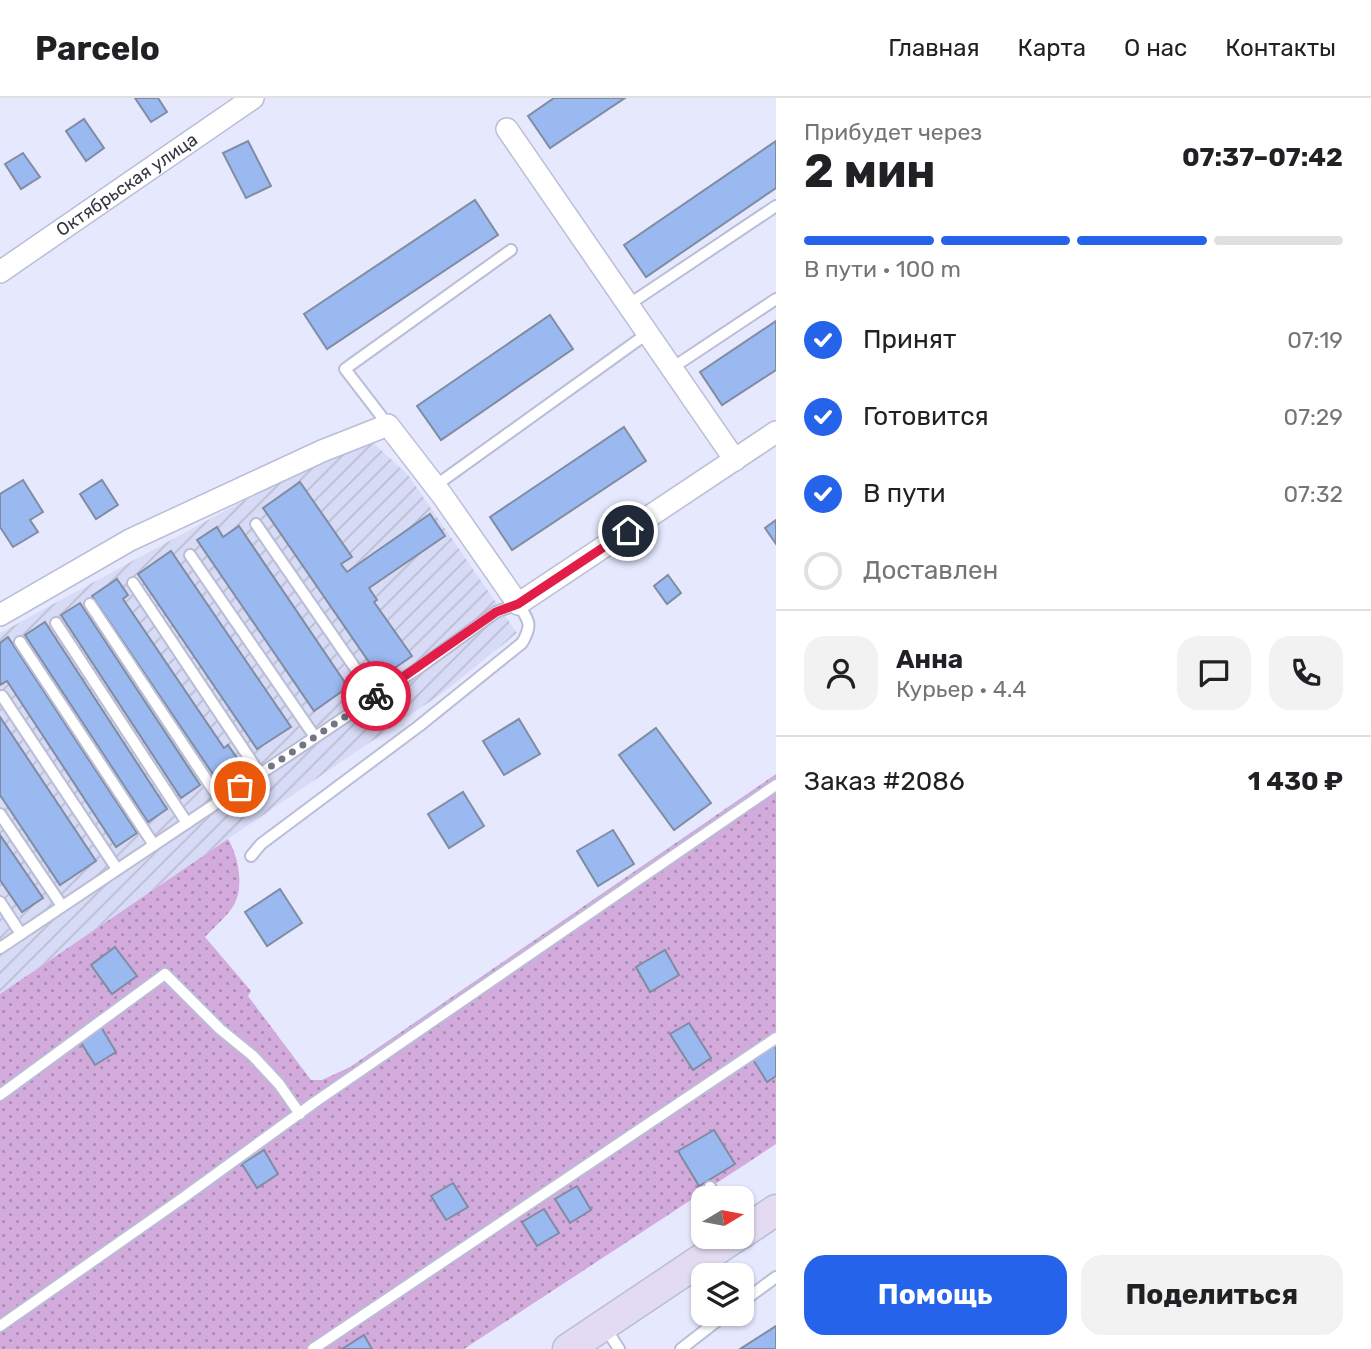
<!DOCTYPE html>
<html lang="ru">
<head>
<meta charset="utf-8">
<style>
  :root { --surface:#fff; --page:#f2f2f2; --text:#202124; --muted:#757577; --line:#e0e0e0; --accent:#2563eb }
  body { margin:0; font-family:Rubik,sans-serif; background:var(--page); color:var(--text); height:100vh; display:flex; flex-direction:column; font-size:26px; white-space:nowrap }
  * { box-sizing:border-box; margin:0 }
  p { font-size:23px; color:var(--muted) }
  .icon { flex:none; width:38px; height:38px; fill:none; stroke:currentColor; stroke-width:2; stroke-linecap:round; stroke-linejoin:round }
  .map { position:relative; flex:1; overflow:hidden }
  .side { display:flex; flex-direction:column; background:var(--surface); width:595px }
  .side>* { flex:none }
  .needle { width:46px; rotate:80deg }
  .buttons { position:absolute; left:691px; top:1088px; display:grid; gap:14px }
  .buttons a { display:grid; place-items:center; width:63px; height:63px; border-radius:14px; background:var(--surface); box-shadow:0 2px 5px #0004; font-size:35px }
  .pin { position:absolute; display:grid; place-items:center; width:60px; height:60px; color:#fff; margin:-30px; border:4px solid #fff; border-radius:50%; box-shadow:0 2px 7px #0007 }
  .courier { position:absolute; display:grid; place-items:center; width:70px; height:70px; margin:-35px; border:5px solid #e11d48; border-radius:50%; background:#fff; color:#222; box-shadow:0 2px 9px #0007 }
  .overview em { font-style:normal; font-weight:700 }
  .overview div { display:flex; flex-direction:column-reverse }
  .overview { display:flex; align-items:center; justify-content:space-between; height:119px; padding:0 28px }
  h1 { font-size:46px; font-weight:700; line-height:52px }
  .bar { display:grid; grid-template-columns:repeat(4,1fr); gap:10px 7px; align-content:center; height:84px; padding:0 28px }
  .bar i { height:9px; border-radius:5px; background:var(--line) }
  .bar .active { background:var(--accent) }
  .bar p { grid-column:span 4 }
  .line { display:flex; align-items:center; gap:18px; padding:0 28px; border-top:2px solid var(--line) }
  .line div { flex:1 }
  .round { display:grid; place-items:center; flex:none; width:74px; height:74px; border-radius:21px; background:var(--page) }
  ol { padding:0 28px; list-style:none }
  li { display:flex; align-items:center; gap:21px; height:77px }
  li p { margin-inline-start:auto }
  li .icon { padding:7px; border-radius:50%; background:var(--accent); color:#fff; stroke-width:4 }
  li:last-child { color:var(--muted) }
  li i { width:38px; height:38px; border:4px solid var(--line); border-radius:50% }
  .primary-button { display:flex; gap:14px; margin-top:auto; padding:14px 28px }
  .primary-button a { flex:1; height:80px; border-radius:21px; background:var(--accent); color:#fff; font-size:28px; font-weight:700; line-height:80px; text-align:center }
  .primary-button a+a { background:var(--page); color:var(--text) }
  header { display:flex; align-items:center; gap:42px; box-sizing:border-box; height:98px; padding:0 35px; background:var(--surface); border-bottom:2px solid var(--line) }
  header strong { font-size:33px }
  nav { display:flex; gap:38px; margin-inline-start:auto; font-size:24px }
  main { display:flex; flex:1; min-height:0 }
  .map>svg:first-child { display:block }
  .industrial { fill:url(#industrial-furrows) }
  .green { fill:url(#green-dots) }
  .building { fill:#9ab9f0; stroke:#808ca2; stroke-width:2 }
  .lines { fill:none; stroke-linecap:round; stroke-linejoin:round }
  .lane-casing { stroke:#babdd6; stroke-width:14 }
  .street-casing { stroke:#babdd6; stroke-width:24 }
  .secondary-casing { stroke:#babdd6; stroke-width:33 }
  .lane { stroke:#fff; stroke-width:10 }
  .street { stroke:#fff; stroke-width:21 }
  .secondary { stroke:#e3dbf1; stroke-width:30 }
  .done { stroke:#747583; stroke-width:7; stroke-dasharray:0 12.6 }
  .route { stroke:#e11d48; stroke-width:9 }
  .labels { text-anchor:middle; stroke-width:5; stroke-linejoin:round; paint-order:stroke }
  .street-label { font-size:18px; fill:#363741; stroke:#fff }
</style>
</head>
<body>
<header>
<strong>Parcelo</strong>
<nav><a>Главная</a><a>Карта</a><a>О нас</a><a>Контакты</a></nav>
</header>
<main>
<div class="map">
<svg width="776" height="1251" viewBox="0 0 776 1251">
  <defs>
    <pattern id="industrial-furrows" width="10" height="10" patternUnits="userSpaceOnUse" patternTransform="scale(1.75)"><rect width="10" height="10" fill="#d8dbf5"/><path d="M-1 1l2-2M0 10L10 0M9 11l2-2" fill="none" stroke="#babdd3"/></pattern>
    <pattern id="green-dots" width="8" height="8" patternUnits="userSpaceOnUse" patternTransform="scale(1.75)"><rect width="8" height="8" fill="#d2aadc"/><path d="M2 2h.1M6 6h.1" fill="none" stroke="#ab8bb4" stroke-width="1.8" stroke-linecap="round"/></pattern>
  </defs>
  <rect width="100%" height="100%" fill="#e6e9fe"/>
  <polygon class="industrial" points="369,341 408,377 517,535 444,594 0,896 0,535 278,384"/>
  <path class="green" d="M 776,676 L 776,1046 L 464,1251 L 0,1251 L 0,896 L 228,741 C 238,757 244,787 235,805 C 229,817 214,829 205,839 L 251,893 L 248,898 L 311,982 L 322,982 L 350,969 Z"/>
  <g class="building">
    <polygon points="135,0 158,0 167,14 151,24"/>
    <polygon points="554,0 625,0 550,50 528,18"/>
    <polygon points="84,21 104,50 86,63 66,33"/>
    <polygon points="248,43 271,88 246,100 223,55"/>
    <polygon points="776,43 776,90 646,179 624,147"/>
    <polygon points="23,55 40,79 21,91 5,66"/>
    <polygon points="475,102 498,137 327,251 304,216"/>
    <polygon points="550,217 573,251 441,342 417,308"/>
    <polygon points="776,223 776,272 722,307 700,274"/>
    <polygon points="624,329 646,363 512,452 490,419"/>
    <polygon points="23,382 43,414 30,422 38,434 13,449 0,429 0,396"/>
    <polygon points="102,382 118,407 96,421 80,396"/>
    <polygon points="300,384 352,459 341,466 347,474 430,416 445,438 369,490 377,502 374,504 412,558 380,580 263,410"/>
    <polygon points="776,422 776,446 765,430"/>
    <polygon points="239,428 348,589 314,613 197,442 217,429 223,439"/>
    <polygon points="171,453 291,629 257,651 138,476"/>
    <polygon points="668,477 681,495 667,506 654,488"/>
    <polygon points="117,481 128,497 123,501 224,650 228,647 241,666 217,682 92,498"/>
    <polygon points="80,505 200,687 181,700 61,517"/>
    <polygon points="45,524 167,711 148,724 25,537"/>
    <polygon points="8,539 137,735 116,749 7,583 0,587 0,545"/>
    <polygon points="0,619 96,763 60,787 0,697"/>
    <polygon points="519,621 540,656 504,677 483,643"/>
    <polygon points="656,630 711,705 674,732 619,657"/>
    <polygon points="463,694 484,728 449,750 428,716"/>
    <polygon points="613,732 634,766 598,788 577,753"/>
    <polygon points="0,737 43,800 22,814 0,782"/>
    <polygon points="280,791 302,825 267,848 245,814"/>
    <polygon points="115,849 137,878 112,896 91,867"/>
    <polygon points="665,852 679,877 650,894 636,869"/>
    <polygon points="689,925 711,960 693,972 670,936"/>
    <polygon points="101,929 116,954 95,967 80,943"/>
    <polygon points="773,947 776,951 776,978 767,984 752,960"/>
    <polygon points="714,1032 735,1066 699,1088 678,1053"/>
    <polygon points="264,1052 278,1076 257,1090 242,1066"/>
    <polygon points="453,1085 468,1109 446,1122 431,1098"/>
    <polygon points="577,1088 591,1112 570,1125 555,1101"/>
    <polygon points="544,1111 559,1135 537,1148 522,1124"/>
    <polygon points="776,1228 776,1251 740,1251"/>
    <polygon points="364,1237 372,1251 342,1251"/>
  </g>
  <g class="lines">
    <defs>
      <g id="lane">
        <polyline points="628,207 776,108"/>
        <polyline points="672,270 776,201"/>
        <polyline points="388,327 345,271 511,152"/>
        <polyline points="435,388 648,235"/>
        <polyline points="256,426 375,599"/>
        <polyline points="190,457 315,639"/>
        <polyline points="133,485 260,676"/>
        <polyline points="90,506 220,702"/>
        <polyline points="56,525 187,725"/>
        <polyline points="20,544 154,747"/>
        <polyline points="2,598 117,771"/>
        <polyline points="0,716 62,808"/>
        <polyline points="0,804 21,836"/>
        <path d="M 0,850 L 420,569 L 496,514 L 518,506 C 529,523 533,526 522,545 L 419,628 L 261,746 L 251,758"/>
        <polyline points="0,997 165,876 220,931 253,958 279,986 300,1016"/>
        <polyline points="710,1089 718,1101"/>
        <polyline points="742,1204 776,1179"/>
        <polyline points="0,1228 180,1102 315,1004 776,687"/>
        <polyline points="605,1229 619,1251"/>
        <polyline points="313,1251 776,940"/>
        <polyline points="681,1251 726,1216"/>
      </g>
      <g id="street">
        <polyline points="507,31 735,362"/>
        <path id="s1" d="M 0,174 L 253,0"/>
        <polyline points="0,517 130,442 322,353 388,327 442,397 518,506 776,334"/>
      </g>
      <g id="secondary">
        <polyline points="742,1135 776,1112"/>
        <polyline points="568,1251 735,1139"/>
      </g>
    </defs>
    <use href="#lane" class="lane-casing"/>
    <use href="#street" class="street-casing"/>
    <use href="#secondary" class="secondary-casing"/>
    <use href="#lane" class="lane"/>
    <use href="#street" class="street"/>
    <use href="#secondary" class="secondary"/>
  </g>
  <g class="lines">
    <polyline class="done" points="240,689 376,598"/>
    <polyline class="route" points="376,598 496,514 518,506 628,433"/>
  </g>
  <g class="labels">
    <g class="street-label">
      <text dy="6" stroke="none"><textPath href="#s1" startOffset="154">Октябрьская улица</textPath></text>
    </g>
  </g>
</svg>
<div class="buttons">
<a><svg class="needle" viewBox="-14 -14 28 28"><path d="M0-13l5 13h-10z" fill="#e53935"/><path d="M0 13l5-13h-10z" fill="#757577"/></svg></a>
<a><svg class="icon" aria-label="layers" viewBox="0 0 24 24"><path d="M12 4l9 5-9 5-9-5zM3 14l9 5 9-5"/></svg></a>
</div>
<div class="pin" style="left:240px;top:689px;background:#ea580c"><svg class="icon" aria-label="bag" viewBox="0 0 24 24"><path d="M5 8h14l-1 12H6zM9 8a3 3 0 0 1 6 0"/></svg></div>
<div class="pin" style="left:628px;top:433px;background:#1f2937"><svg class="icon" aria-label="home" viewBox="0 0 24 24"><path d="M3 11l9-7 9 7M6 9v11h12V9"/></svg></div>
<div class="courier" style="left:376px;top:598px"><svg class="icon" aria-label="bike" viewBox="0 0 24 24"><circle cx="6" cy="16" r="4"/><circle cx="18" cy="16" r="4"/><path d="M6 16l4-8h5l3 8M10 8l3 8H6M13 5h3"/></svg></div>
</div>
<section class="side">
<div class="overview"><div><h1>2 мин</h1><p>Прибудет через</p></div><em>07:37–07:42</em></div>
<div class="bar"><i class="active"></i><i class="active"></i><i class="active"></i><i></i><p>В пути · 100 m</p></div>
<ol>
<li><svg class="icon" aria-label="check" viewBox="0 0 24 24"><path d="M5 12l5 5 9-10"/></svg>Принят<p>07:19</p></li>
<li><svg class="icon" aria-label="check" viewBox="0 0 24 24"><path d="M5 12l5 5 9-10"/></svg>Готовится<p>07:29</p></li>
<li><svg class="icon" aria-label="check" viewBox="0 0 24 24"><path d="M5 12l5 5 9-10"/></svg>В пути<p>07:32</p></li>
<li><i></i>Доставлен</li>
</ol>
<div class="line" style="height:126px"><a class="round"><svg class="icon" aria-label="person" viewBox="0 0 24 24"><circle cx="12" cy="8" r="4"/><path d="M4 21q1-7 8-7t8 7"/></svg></a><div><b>Анна</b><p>Курьер · 4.4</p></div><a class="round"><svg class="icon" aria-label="chat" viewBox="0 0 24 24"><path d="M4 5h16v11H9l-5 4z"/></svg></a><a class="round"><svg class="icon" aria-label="phone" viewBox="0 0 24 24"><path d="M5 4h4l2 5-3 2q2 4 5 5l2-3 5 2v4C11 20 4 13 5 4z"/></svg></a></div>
<div class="line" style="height:91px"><div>Заказ #2086</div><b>1 430 ₽</b></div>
<div class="primary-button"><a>Помощь</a><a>Поделиться</a></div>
</section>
</main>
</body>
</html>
